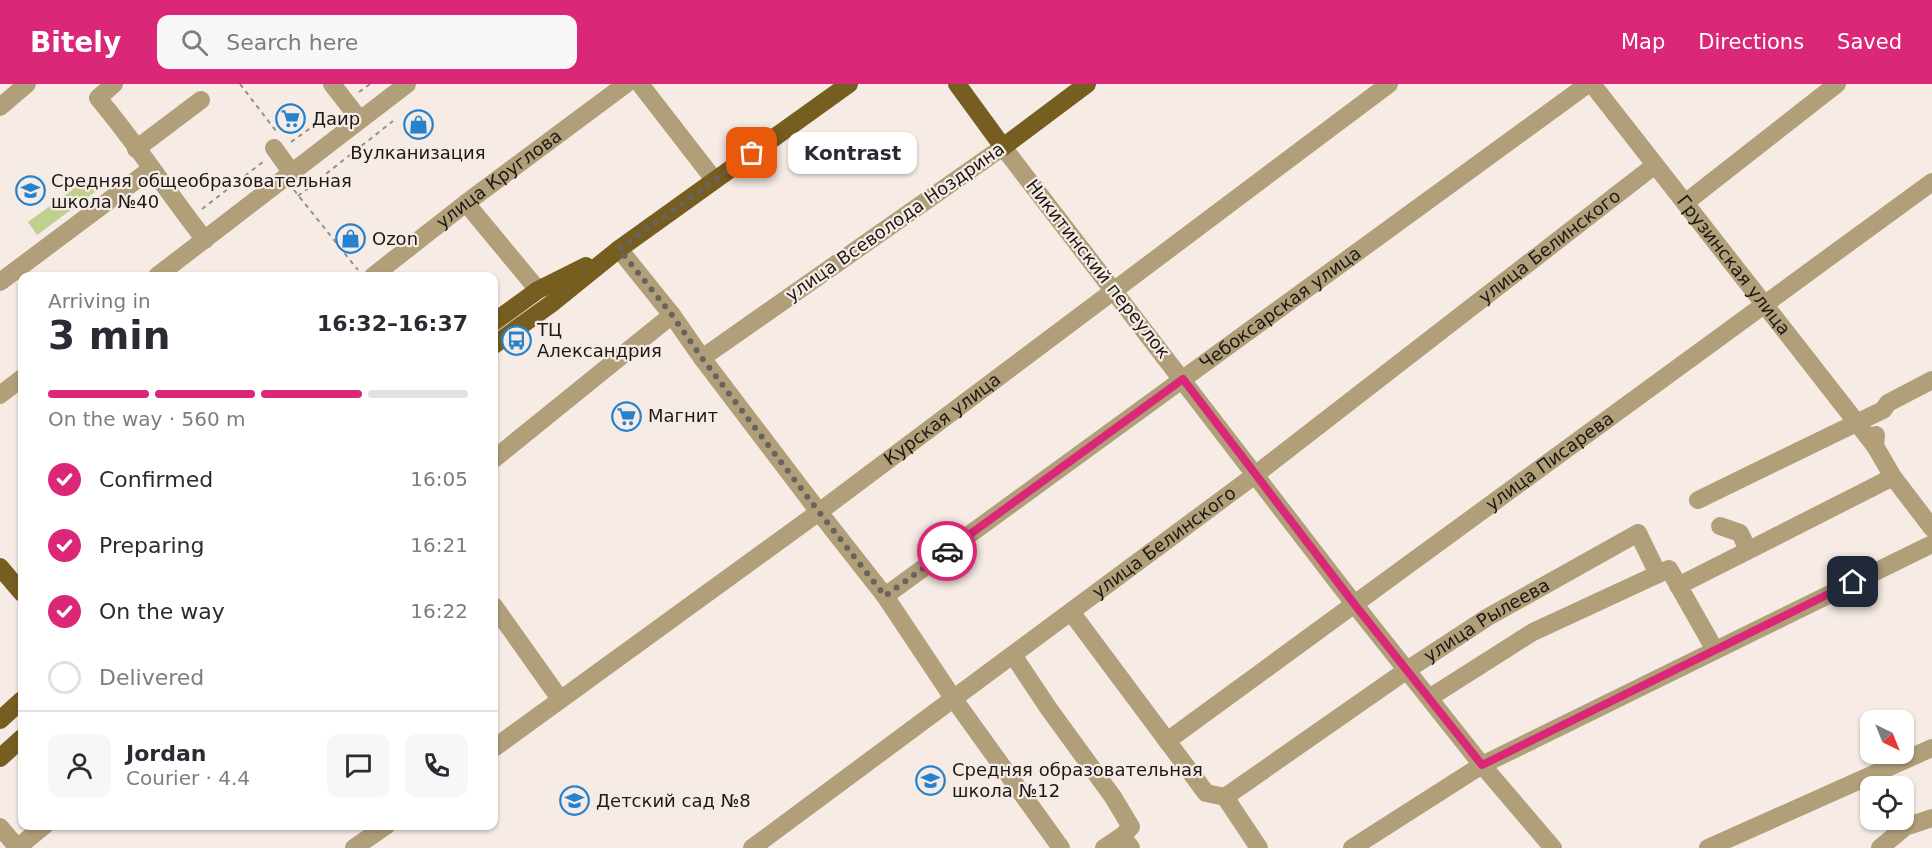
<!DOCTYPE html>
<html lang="en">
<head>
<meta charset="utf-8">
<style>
  :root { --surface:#fff; --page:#f7f7f7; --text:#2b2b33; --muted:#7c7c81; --line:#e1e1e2; --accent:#db2777 }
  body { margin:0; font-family:"DejaVu Sans",sans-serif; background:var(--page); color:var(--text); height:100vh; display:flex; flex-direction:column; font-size:22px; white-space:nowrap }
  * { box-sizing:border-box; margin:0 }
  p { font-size:20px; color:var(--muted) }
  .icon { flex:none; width:33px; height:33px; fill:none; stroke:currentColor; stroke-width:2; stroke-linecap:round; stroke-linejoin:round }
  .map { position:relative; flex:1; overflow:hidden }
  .sheet { position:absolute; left:18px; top:188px; width:480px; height:558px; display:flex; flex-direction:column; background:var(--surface); border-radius:12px; box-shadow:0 2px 4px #0004 }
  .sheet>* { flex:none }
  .needle { width:39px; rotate:137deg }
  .controls { position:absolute; left:1860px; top:626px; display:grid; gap:12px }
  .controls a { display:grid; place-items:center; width:54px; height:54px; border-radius:12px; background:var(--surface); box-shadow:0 2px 4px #0004; font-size:30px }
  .pin { position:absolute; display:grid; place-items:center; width:51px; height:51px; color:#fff; margin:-26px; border-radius:12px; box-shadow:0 3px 9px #0006 }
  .courier { position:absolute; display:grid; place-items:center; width:60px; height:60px; margin:-30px; border:4px solid #db2777; border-radius:50%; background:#fff; color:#222; box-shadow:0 2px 8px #0007 }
  .bubble { position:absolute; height:42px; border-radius:12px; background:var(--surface); box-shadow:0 2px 4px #0004; font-size:20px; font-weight:800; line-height:42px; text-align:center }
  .summary em { font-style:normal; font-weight:800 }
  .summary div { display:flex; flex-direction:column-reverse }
  .summary { display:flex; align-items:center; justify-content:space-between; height:102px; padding:0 30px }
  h1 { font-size:39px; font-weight:800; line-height:45px }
  .bar { display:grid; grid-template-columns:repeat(4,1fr); gap:9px 6px; align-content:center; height:72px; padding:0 30px }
  .bar i { height:8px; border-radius:4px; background:var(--line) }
  .bar .current { background:var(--accent) }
  .bar p { grid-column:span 4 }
  .line { display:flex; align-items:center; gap:15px; padding:0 30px; border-top:2px solid var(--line) }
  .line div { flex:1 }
  .round { display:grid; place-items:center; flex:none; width:63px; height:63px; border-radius:12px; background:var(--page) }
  ol { padding:0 30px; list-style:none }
  li { display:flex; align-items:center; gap:18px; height:66px }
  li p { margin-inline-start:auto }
  li .icon { padding:6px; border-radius:50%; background:var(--accent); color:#fff; stroke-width:4 }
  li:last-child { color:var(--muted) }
  li i { width:33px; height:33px; border:3px solid var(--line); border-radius:50% }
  header { display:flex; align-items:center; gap:36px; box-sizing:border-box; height:84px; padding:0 30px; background:var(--accent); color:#fff }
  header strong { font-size:28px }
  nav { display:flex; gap:33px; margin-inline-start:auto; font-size:21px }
  .search { width:420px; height:54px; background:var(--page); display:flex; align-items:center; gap:15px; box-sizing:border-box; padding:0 21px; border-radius:12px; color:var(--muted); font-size:22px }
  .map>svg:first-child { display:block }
  .green { fill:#bed08b }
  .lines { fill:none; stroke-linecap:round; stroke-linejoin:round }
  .path { stroke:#968f8a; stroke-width:2; stroke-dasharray:4.5 4.5; stroke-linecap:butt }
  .minor { stroke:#b09f79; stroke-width:18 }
  .major { stroke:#765e20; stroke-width:18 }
  .done { stroke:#69635f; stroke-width:6; stroke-dasharray:0 10.8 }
  .route { stroke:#db2777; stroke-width:8 }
  .labels { text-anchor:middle; stroke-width:4.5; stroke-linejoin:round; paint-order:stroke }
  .poi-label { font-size:18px; fill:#1d1917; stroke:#f7ece5; text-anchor:start }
  .street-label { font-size:18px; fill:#1d1917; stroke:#f7ece5 }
</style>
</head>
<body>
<header>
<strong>Bitely</strong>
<div class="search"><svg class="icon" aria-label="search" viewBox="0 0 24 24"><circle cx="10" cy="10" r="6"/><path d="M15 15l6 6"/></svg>Search here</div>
<nav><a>Map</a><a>Directions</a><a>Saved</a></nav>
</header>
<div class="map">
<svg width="1932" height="764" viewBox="0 0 1932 764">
  <rect width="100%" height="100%" fill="#f7ece5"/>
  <polygon class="green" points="86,96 95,108 37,151 28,138"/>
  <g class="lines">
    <g class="path">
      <polyline points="240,0 276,47"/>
      <polyline points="359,8 370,0"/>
      <polyline points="291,58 333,28"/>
      <polyline points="294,106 358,186"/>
      <polyline points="298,112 393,37"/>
      <polyline points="202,125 264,77"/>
    </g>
    <g class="minor">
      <path d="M 114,0 L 98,14 C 136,59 168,109 205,156"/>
      <polyline points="332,0 360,36"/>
      <polyline points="640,0 709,89 713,97"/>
      <path id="s1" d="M 1592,0 L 1875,362"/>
      <polyline points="0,23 27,0"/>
      <polyline points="274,64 292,89"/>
      <polyline points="136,65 201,16"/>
      <polyline points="466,119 538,206"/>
      <polyline points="1685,119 1837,0"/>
      <polyline points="619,165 672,231 702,274 819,428 885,512 953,614 1061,764"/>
      <polyline points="157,192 407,0"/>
      <path id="s2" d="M 373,192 L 466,119 L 626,0"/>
      <polyline points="0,198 151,85"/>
      <polyline points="702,274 1003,63 1355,521 1482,681 1553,764"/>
      <polyline points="0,311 22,294"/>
      <polyline points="1876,351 1875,362 1893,393 1932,444"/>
      <polyline points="494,375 672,231"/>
      <polyline points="1698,416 1883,326 1888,319 1932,296"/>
      <polyline points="1720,442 1740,449 1748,466"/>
      <polyline points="1678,502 1893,393"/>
      <path id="s3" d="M 885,512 L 1588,0"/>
      <polyline points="494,522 560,615"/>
      <polyline points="1071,528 1206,709 1225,713 1259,764"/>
      <polyline points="1013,571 1049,625 1113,713 1131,743 1122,752 1131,764"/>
      <polyline points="1429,614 1533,548 1669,485 1715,566"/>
      <path id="s4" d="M 1167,657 L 1932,98"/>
      <path id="s5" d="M 494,664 L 819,428 L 1389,0"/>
      <path id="s6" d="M 1225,713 L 1407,586 L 1488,533 L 1638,449 L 1658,490"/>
      <polyline points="0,743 18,764"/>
      <polyline points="17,764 45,741"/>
      <polyline points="354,764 387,741"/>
      <path id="s7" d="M 752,764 L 1255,391 L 1655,81"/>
      <polyline points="1104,764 1122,752"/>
      <polyline points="1352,764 1482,681 1932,460"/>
      <polyline points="1708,764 1932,664"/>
      <polyline points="1880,764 1905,743 1932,734"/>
    </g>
    <g class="major">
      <polyline points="957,0 1003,63 1087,0"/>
      <polyline points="494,238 538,206 586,182"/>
      <polyline points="494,261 551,220 619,165 849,0"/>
      <polyline points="0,483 22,509"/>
      <polyline points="0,636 22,616"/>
      <polyline points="0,674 22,654"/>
    </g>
  </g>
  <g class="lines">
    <polyline class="done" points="752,69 619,165 672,231 702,274 819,428 885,512 947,467"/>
    <polyline class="route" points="947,467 1183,295 1355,521 1482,681 1853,498"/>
  </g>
  <defs>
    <symbol id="supermarket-ring" viewBox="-11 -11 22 22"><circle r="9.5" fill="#f7ece5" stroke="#2582cf" stroke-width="1.5"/><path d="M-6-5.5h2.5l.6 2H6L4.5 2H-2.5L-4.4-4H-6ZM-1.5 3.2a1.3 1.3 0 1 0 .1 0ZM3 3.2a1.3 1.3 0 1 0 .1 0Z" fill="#2582cf"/></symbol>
    <symbol id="shop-ring" viewBox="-11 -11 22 22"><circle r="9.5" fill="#f7ece5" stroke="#2582cf" stroke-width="1.5"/><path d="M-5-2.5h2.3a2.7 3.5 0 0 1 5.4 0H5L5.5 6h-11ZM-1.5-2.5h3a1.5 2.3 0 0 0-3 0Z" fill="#2582cf"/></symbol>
    <symbol id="school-ring" viewBox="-11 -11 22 22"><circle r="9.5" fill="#f7ece5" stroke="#2582cf" stroke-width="1.5"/><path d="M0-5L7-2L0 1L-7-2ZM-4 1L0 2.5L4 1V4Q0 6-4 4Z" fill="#2582cf"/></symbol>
    <symbol id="bus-ring" viewBox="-11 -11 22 22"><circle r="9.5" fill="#f7ece5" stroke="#2582cf" stroke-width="1.5"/><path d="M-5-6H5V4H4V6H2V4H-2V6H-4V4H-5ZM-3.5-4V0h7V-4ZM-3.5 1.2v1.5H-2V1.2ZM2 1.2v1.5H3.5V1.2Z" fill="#2582cf"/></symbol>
  </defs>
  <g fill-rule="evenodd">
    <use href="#supermarket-ring" x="274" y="18" width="33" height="33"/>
    <use href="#shop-ring" x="402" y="24" width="33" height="33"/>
    <use href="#school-ring" x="14" y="90" width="33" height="33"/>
    <use href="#shop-ring" x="334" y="138" width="33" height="33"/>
    <use href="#bus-ring" x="500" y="240" width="33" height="33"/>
    <use href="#supermarket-ring" x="610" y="316" width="33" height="33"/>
    <use href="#school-ring" x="914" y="680" width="33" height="33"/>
    <use href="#school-ring" x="558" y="700" width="33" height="33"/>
  </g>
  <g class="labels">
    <g class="poi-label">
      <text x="312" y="41">Даир</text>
      <text x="418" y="75" text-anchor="middle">Вулканизация</text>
      <text x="51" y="103">Средняя общеобразовательная<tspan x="51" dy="21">школа №40</tspan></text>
      <text x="372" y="161">Ozon</text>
      <text x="537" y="252">ТЦ<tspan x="537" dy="21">Александрия</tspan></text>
      <text x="648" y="338">Магнит</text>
      <text x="952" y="692">Средняя образовательная<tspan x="952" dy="21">школа №12</tspan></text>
      <text x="596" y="723">Детский сад №8</text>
    </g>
    <g class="street-label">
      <text dy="6" stroke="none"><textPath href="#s2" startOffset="159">улица Круглова</textPath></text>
      <text transform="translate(895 138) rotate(-35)" y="6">улица Всеволода Ноздрина</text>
      <text dy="6" stroke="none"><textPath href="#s7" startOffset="999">улица Белинского</textPath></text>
      <text dy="6" stroke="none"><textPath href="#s1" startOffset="230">Грузинская улица</textPath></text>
      <text transform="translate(1098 185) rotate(52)" y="6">Никитинский переулок</text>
      <text dy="6" stroke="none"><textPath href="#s3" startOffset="489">Чебоксарская улица</textPath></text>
      <text dy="6" stroke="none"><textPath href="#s5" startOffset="556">Курская улица</textPath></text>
      <text dy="6" stroke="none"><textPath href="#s4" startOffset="474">улица Писарева</textPath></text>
      <text dy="6" stroke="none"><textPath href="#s7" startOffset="513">улица Белинского</textPath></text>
      <text dy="6" stroke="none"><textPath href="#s6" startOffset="316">улица Рылеева</textPath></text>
    </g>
  </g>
</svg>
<div class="controls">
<a><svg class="needle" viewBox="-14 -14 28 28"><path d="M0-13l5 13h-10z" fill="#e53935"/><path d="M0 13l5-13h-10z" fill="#7c7c81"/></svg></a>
<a><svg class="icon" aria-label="locate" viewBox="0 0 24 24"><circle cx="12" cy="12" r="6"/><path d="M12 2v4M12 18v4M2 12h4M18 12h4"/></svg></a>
</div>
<div class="pin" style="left:752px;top:69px;background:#ea580c"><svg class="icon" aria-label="bag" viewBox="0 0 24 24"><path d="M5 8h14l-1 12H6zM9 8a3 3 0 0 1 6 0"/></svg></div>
<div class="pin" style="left:1853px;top:498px;background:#1f2937"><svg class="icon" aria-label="home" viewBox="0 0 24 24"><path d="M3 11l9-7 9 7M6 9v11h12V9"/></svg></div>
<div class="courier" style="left:947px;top:467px"><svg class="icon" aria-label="car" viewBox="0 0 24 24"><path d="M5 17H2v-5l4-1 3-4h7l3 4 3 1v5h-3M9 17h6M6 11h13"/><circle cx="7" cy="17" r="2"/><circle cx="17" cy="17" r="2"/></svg></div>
<div class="bubble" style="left:788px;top:48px;width:129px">Kontrast</div>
<section class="sheet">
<div class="summary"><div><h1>3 min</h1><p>Arriving in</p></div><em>16:32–16:37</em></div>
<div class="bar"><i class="current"></i><i class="current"></i><i class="current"></i><i></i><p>On the way · 560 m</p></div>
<ol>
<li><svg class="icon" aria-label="check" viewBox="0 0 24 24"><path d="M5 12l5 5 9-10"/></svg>Confirmed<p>16:05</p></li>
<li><svg class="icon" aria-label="check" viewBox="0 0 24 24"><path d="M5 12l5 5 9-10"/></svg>Preparing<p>16:21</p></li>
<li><svg class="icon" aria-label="check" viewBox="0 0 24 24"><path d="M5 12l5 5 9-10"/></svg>On the way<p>16:22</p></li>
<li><i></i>Delivered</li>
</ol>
<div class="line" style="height:108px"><a class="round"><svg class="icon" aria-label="person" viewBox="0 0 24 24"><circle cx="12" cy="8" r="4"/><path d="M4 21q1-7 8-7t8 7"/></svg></a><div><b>Jordan</b><p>Courier · 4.4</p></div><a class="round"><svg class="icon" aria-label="chat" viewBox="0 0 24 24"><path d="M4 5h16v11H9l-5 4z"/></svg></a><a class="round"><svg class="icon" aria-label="phone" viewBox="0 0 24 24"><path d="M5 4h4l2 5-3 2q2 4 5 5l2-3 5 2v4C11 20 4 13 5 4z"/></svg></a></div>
</section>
</div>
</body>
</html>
